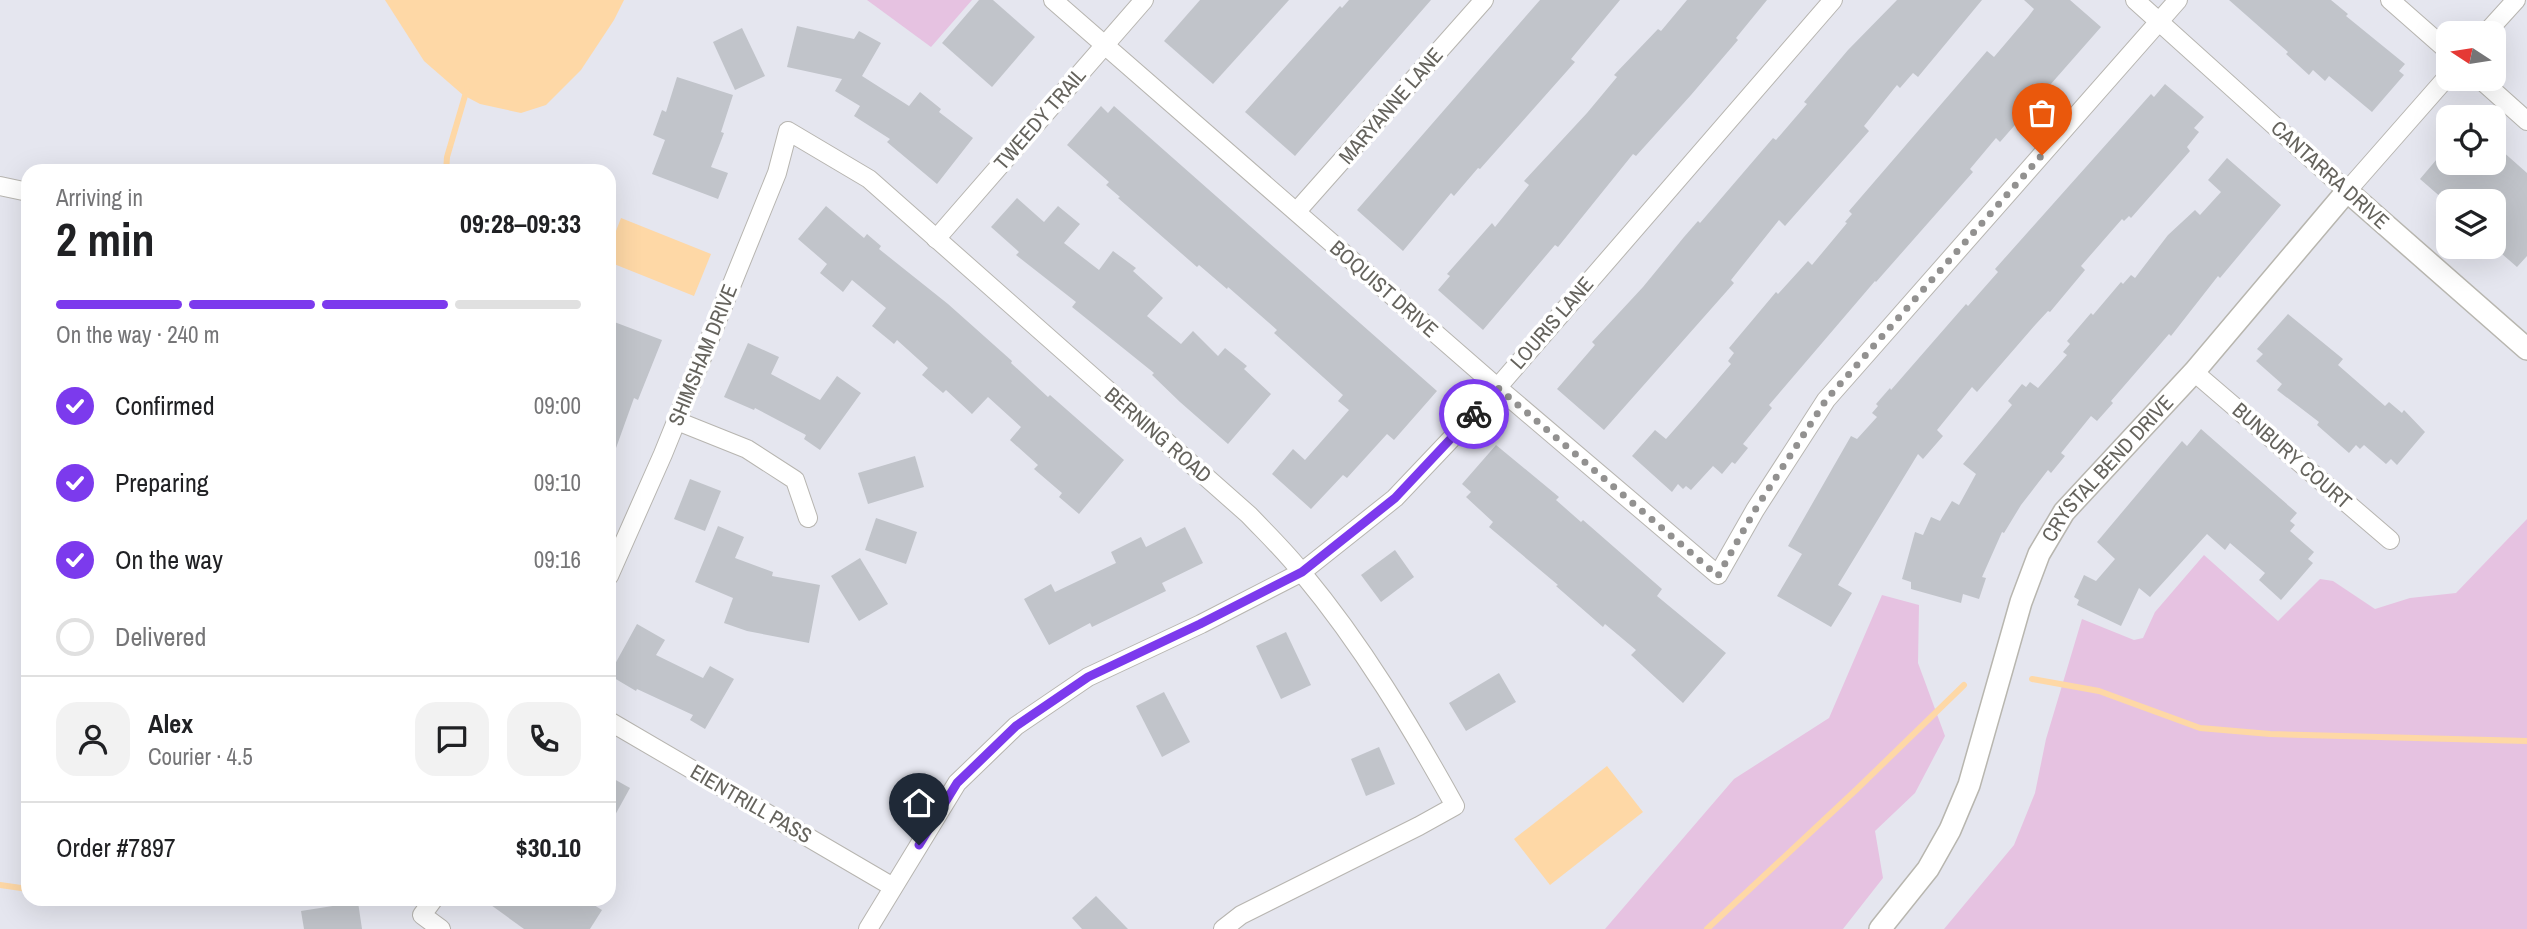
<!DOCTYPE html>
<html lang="en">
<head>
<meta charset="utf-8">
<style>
  :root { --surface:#fff; --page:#f2f2f2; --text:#202124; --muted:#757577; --line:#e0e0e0; --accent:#7c3aed }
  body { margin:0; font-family:"Archivo Narrow",sans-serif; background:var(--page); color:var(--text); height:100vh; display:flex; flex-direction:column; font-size:26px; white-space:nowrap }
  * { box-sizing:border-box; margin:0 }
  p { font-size:23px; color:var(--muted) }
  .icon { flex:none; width:38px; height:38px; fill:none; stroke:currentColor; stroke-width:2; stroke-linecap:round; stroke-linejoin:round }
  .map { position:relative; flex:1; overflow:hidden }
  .sheet { position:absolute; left:21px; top:164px; width:595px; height:742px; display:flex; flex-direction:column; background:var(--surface); border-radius:21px; box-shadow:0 7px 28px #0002 }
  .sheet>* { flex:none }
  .needle { width:46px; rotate:282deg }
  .buttons { position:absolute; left:2436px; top:21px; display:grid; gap:14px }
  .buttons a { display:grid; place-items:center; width:70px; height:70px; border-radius:14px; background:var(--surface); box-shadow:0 7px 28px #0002; font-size:35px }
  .pin { position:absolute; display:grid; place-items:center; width:60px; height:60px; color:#fff; margin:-72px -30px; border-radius:50% 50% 50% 0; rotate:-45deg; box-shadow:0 0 7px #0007 }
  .pin .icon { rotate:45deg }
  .courier { position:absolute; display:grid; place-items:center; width:70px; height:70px; margin:-35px; border:5px solid #7c3aed; border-radius:50%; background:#fff; color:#222; box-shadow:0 2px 9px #0007 }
  .summary em { font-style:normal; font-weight:800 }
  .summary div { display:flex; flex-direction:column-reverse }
  .summary { display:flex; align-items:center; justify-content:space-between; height:119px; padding:0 35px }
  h1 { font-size:46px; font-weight:800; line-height:52px }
  .bar { display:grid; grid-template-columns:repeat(4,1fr); gap:10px 7px; align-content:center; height:84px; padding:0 35px }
  .bar i { height:9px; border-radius:5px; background:var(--line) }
  .bar .current { background:var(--accent) }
  .bar p { grid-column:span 4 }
  .line { display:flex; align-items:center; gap:18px; padding:0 35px; border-top:2px solid var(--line) }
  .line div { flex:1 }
  .round { display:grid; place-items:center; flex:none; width:74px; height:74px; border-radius:21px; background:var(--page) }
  ol { padding:0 35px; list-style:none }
  li { display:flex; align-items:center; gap:21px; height:77px }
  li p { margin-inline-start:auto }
  li .icon { padding:7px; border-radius:50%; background:var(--accent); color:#fff; stroke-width:4 }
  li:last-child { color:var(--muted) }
  li i { width:38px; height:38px; border:4px solid var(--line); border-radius:50% }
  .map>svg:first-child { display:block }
  .green { fill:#e6c2e1 }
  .water { fill:#fed8a6 }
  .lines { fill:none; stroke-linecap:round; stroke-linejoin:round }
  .stream { stroke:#fed8a6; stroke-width:6 }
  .building { fill:#c1c4ca }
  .street-casing { stroke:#b7b5b0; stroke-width:20 }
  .secondary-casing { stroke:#b8b6af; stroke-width:24 }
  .street { stroke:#fff; stroke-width:18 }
  .secondary { stroke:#fff; stroke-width:21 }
  .done { stroke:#929190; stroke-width:7; stroke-dasharray:0 12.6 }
  .route { stroke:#7c3aed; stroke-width:9 }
  .labels { text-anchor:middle; stroke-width:7; stroke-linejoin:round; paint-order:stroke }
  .street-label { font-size:21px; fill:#65635d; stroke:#fff }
</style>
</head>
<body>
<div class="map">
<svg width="2527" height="929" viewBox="0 0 2527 929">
  <rect width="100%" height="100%" fill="#e5e6ef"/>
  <g class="green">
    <polygon points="867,0 972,0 931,47"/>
    <polygon points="2527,519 2527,929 1944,929 2014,845 2035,793 2046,739 2082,619 2134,640 2143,638 2155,612 2204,555 2278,621 2320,579 2333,581 2375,609 2410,598 2456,593"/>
    <polygon points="1882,595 1919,605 1918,663 1945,736 1915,793 1875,831 1883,878 1843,929 1605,929 1734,779 1829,718"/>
  </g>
  <g class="water">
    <polygon points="385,0 624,0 614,20 581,70 546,105 521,113 480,104 463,95 424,61"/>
    <polygon points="621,218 711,254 694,296 609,262 609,249"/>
    <polygon points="1607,766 1643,812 1550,885 1514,839"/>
  </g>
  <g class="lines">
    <g class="stream">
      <polyline points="446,172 447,157 467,89"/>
      <polyline points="2032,679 2099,691 2200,728 2270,734 2527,741"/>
      <polyline points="0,885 28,889"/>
      <polyline points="1707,929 1857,789 1964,685"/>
    </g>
  </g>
  <g class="building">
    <polygon points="979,0 993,0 1035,37 992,87 942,43"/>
    <polygon points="1200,0 1289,0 1213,84 1164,41"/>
    <polygon points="1349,0 1431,0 1295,156 1245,112 1340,6 1342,8"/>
    <polygon points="1540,0 1620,0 1571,59 1575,62 1480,169 1478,168 1454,196 1451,193 1403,251 1357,210"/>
    <polygon points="1687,0 1767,0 1736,38 1738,40 1691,95 1636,156 1633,154 1558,247 1555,245 1483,330 1438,290 1450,276 1447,274 1492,223 1495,227 1529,185 1524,181 1587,113 1617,77 1614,75 1658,29 1661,31"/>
    <polygon points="1897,0 1982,0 1918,77 1913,73 1900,88 1897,85 1864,126 1869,131 1785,226 1779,220 1731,280 1734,283 1604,430 1557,389 1595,345 1592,342 1643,287 1684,237 1698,221 1700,223 1773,138 1776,140 1807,104 1804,102 1848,50"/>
    <polygon points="2024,0 2070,0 2101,27 2000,142 1996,138 1970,169 1973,172 1876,282 1875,281 1769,405 1772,408 1743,444 1748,448 1735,464 1732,462 1722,474 1713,466 1691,490 1686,486 1683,489 1678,484 1672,492 1632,456 1655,430 1666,439 1696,405 1731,364 1728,361 1734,353 1729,348 1776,292 1778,294 1808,261 1812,265 1847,223 1845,222 1852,214 1849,211 1987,51 1994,57 2028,17 2034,9"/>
    <polygon points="2229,0 2331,0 2348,14 2346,16 2405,64 2399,71 2404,75 2372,112 2329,76 2325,81 2313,70 2309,75 2286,54 2288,52"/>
    <polygon points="797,26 854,39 859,31 881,43 862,76 909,106 920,92 941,109 939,112 973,138 937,184 887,142 890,139 854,116 860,106 835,91 842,79 787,67"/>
    <polygon points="742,28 765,76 735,90 713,42"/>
    <polygon points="677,77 733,95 721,132 724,133 711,167 728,173 718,199 652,174 665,140 653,135 662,110 666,112"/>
    <polygon points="2165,84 2204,117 2194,128 2199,132 2187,147 2190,151 2131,218 2129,216 2124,221 2122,219 2081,266 2085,270 2050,312 2048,311 2036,324 1977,392 1972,387 1937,430 1943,436 1923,459 1918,454 1838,585 1852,593 1831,627 1777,596 1802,554 1788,546 1851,436 1857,439 1877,417 1872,413 1878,406 1876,404 1890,388 1891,390 1966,304 1968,306 1998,272 1995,269 2151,94 2154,97"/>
    <polygon points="1101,106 1108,113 1114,106 1437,391 1394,440 1387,434 1347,478 1343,475 1311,509 1272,474 1293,449 1305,460 1349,410 1338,401 1343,395 1274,333 1277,330 1228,287 1227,289 1199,265 1197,267 1118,198 1120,197 1106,185 1109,182 1067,145"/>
    <polygon points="2448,146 2448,163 2494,163 2494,158 2501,150 2527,173 2527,256 2517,267 2494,247 2494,201 2463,201 2450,191 2443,199 2420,179"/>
    <polygon points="2227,158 2281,205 2220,278 2218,276 2171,336 2169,334 2111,401 2113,403 2097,421 2091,416 2061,453 2065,456 2051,473 2048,470 2021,505 2004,533 2002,532 1982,577 1986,578 1979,599 1963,594 1961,603 1911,589 1911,582 1902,579 1915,532 1923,535 1931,517 1940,521 1952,501 1959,505 1976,474 1963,464 2012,405 2008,401 2022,384 2026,387 2030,382 2038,388 2067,355 2063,352 2070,344 2067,341 2091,313 2093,315 2121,282 2123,284 2131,275 2135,278 2168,235 2195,210 2200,215 2221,192 2208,180"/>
    <polygon points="1017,198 1044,222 1058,206 1080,224 1064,243 1099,270 1113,251 1136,268 1133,271 1163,298 1147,316 1181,344 1193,331 1218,356 1225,348 1247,366 1244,369 1271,394 1228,444 1180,402 1152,375 1154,373 1072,307 1076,302 1016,255 1019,252 991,227"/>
    <polygon points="826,206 864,238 867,234 881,246 879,249 948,304 1012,361 1011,363 1048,397 1050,395 1124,460 1079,514 1059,497 1062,493 1034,469 1038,465 1010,440 1021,427 988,397 972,414 946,390 943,393 922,375 928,368 897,340 894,344 872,326 886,308 852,280 843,292 820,273 827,264 798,239"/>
    <polygon points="2288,314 2343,359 2338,365 2385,406 2389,402 2402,413 2404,410 2425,432 2397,465 2391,459 2386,464 2364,445 2360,449 2356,445 2349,453 2317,425 2319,422 2277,390 2282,384 2256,361 2263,354 2257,349"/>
    <polygon points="609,320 662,340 638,400 634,398 611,462 609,462"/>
    <polygon points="748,343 779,357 771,374 820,400 837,376 861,393 820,450 804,439 806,435 755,408 754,410 724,397"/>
    <polygon points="2201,429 2297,513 2290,521 2295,525 2290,531 2314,552 2308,559 2313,563 2281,600 2259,580 2265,573 2230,543 2225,550 2207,534 2150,597 2139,588 2121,626 2077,605 2079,600 2074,597 2084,575 2096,581 2115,559 2097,542 2182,441 2187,446"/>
    <polygon points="1496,445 1559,497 1556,500 1581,522 1583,520 1662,589 1657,596 1726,653 1683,703 1631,655 1636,650 1605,624 1603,627 1556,586 1558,585 1489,527 1493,522 1466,497 1471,492 1462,484"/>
    <polygon points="915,456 924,487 868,504 858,473"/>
    <polygon points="690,479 721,491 705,531 674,519"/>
    <polygon points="876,518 917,532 906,564 865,550"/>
    <polygon points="718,526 744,537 735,558 773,572 772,576 820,585 809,643 747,631 724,623 733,598 695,582"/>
    <polygon points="1185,527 1203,563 1162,583 1166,591 1092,627 1090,623 1049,645 1024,599 1051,584 1055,592 1116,563 1111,552 1141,537 1146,547"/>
    <polygon points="1395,550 1414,577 1381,602 1361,575"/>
    <polygon points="860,558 888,604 859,621 831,576"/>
    <polygon points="637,624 665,640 656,655 703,678 710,666 734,679 705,729 690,720 693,715 637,689 636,691 609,675"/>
    <polygon points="1286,632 1311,685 1281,699 1256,646"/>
    <polygon points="1499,673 1516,702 1466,731 1449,703"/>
    <polygon points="1164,692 1190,742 1162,757 1136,706"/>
    <polygon points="1379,747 1395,784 1366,796 1351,759"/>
    <polygon points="614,779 630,788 609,826 609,789"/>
    <polygon points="1096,896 1128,929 1082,929 1072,918"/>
    <polygon points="484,900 586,900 602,910 590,929 524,929"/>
    <polygon points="358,902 362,929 304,929 301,911"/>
  </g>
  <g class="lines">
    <defs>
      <g id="street">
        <polyline points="1053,0 1497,387 1718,575 1755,510 1826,400 2178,0"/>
        <polyline points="2135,0 2347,191 2448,76"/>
        <polyline points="2390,0 2448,51"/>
        <polyline points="2486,33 2516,0"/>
        <polyline points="2480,79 2527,121"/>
        <polyline points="0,186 28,192"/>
        <polyline points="1297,211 1484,0"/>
        <polyline points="936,239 1144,0"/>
        <polyline points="2194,372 2390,540"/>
        <polyline points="677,421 747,449 795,480 808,518"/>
        <path d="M 609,576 L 663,454 L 777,173 L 788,131 L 869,179 L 1249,515 C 1267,534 1287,553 1303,574 C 1362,645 1410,725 1455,806 L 1419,826 L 1241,915 L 1223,929"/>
        <polyline points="609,721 893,887"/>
        <polyline points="433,900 422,915 441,929"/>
        <polyline points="868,929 957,783 1016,726 1088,677 1201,624 1302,572 1395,498 1471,418 1833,0"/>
      </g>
      <g id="secondary">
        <path id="s1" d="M 1880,929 L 1928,869 L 1950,830 L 1969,785 L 2021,602 L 2039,554 L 2064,512 L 2194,372 L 2347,191 L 2527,349"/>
      </g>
    </defs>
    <use href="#street" class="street-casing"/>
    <use href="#secondary" class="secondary-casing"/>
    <use href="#street" class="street"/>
    <use href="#secondary" class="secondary"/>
  </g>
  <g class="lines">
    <polyline class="done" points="1474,414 1497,387 1718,576 1755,510 1826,400 2042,155"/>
    <polyline class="route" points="919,845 957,783 1016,726 1088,677 1200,624 1302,572 1395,498 1474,414"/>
  </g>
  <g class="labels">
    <g class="street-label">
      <text transform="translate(1391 106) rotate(-49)" y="7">MARYANNE LANE</text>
      <text transform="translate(1040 119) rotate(-49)" y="7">TWEEDY TRAIL</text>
      <text transform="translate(2330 175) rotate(42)" y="7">CANTARRA DRIVE</text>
      <text transform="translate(1384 289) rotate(41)" y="7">BOQUIST DRIVE</text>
      <text transform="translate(1552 323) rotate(-49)" y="7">LOURIS LANE</text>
      <text transform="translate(703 355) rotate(-68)" y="7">SHIMSHAM DRIVE</text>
      <text transform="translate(1158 435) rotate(41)" y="7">BERNING ROAD</text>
      <text transform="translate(2292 456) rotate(41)" y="7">BUNBURY COURT</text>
      <text dy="7" stroke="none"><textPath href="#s1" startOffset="522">CRYSTAL BEND DRIVE</textPath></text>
      <text transform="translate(751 804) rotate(30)" y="7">EIENTRILL PASS</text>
    </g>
  </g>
</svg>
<div class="buttons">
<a><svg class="needle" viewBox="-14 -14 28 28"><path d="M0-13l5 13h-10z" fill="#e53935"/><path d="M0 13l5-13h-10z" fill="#757577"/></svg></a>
<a><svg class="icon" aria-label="locate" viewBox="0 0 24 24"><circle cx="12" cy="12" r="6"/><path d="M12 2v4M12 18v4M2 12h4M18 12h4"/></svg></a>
<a><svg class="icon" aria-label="layers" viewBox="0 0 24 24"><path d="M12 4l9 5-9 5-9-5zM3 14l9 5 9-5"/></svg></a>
</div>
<div class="pin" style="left:2042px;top:155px;background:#ea580c"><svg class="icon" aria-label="bag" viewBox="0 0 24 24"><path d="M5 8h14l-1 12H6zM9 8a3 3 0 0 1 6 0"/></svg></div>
<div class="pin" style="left:919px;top:845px;background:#1f2937"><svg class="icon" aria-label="home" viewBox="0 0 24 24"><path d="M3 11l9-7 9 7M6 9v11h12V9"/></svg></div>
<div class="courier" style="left:1474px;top:414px"><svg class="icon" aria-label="bike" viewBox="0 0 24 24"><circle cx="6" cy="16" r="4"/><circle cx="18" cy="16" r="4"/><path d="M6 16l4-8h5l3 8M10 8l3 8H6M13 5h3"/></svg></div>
<section class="sheet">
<div class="summary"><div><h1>2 min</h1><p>Arriving in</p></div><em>09:28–09:33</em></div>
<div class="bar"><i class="current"></i><i class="current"></i><i class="current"></i><i></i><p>On the way · 240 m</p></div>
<ol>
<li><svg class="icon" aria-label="check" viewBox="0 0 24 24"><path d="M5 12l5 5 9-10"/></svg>Confirmed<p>09:00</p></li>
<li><svg class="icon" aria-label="check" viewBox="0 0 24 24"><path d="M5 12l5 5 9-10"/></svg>Preparing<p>09:10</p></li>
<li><svg class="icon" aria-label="check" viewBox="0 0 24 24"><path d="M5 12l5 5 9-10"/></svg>On the way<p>09:16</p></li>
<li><i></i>Delivered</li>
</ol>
<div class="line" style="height:126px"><a class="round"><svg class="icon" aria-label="person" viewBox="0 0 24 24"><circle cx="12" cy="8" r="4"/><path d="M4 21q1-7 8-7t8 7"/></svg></a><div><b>Alex</b><p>Courier · 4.5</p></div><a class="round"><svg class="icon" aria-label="chat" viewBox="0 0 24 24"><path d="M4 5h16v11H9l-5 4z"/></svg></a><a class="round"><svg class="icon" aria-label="phone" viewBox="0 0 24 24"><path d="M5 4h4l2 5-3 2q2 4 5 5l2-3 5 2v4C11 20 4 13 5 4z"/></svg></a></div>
<div class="line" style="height:91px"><div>Order #7897</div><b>$30.10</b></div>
</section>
</div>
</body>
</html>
